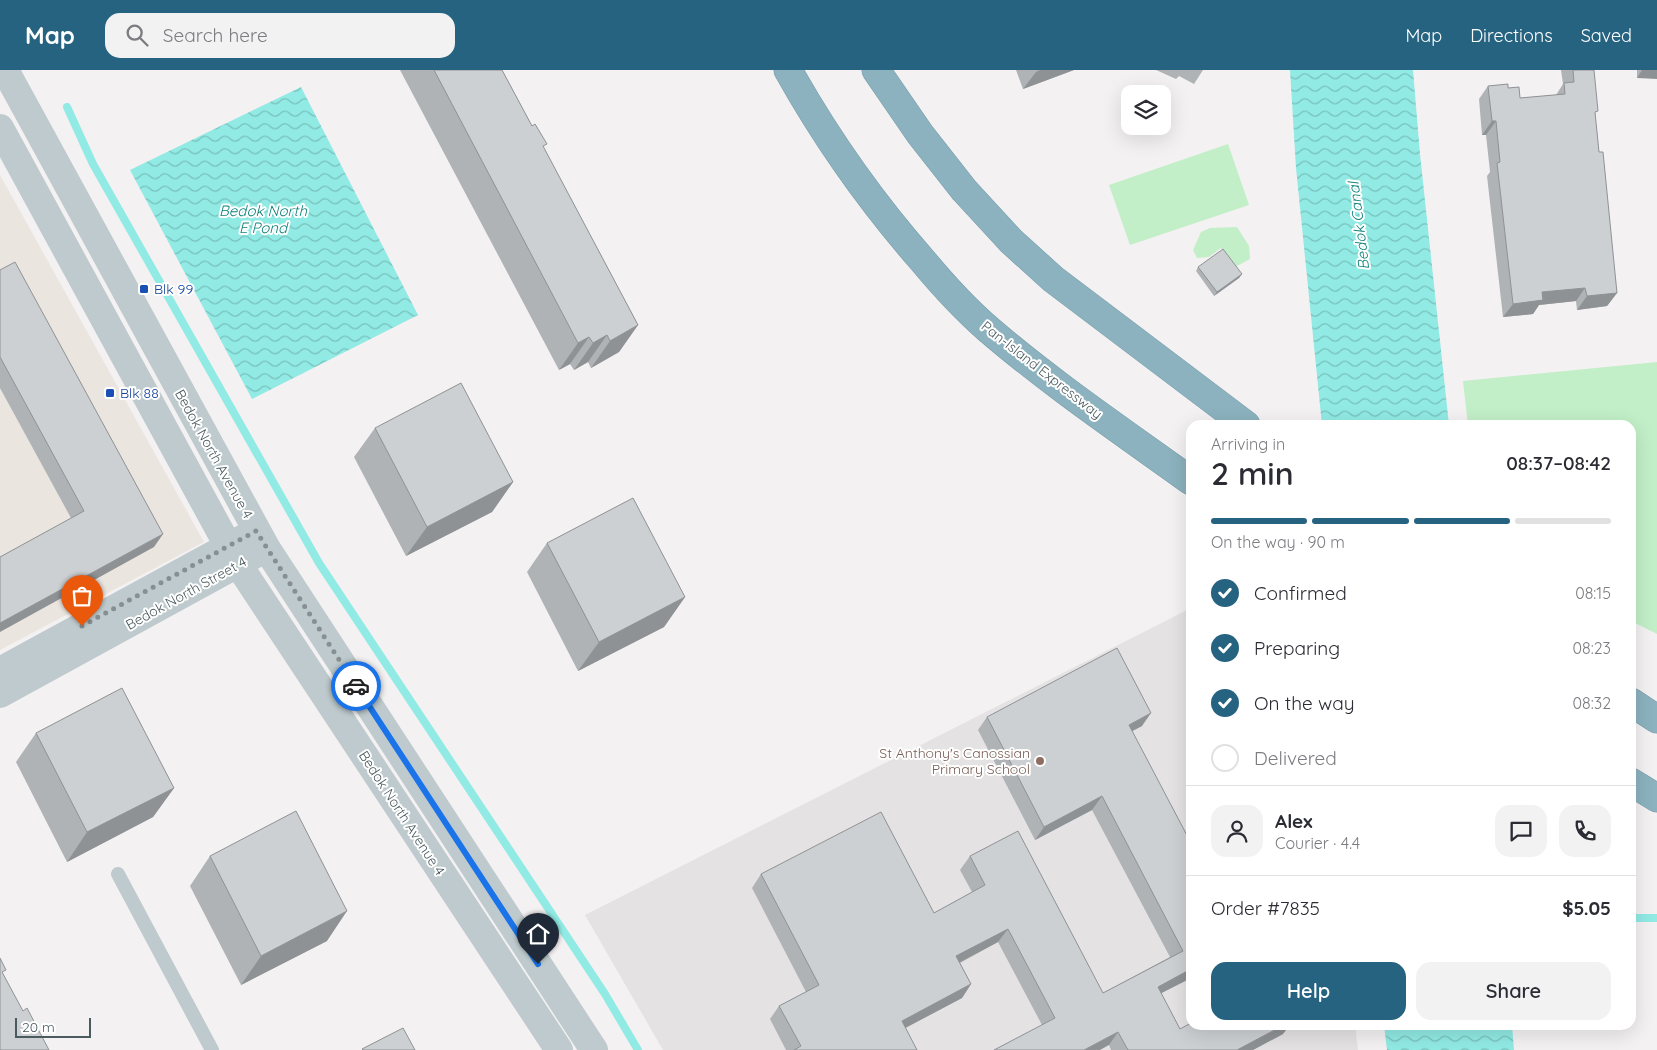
<!DOCTYPE html>
<html lang="en">
<head>
<meta charset="utf-8">
<style>
  :root { --surface:#fff; --page:#f2f2f3; --text:#2b2b33; --muted:#7c7c81; --line:#e1e1e2; --accent:#266381 }
  body { margin:0; font-family:Quicksand,sans-serif; background:var(--page); color:var(--text); height:100vh; display:flex; flex-direction:column; font-size:19px; white-space:nowrap }
  * { box-sizing:border-box; margin:0 }
  p { font-size:16px; color:var(--muted) }
  .icon { flex:none; width:28px; height:28px; fill:none; stroke:currentColor; stroke-width:2; stroke-linecap:round; stroke-linejoin:round }
  .map { position:relative; flex:1; overflow:hidden }
  .panel { position:absolute; left:1186px; top:350px; width:450px; height:610px; display:flex; flex-direction:column; background:var(--surface); border-radius:15px; box-shadow:0 5px 20px #0002 }
  .panel>* { flex:none }
  .fabs { position:absolute; left:1121px; top:15px; display:grid; gap:10px }
  .fabs a { display:grid; place-items:center; width:50px; height:50px; border-radius:10px; background:var(--surface); box-shadow:0 5px 20px #0002; font-size:25px }
  .scale { position:absolute; left:15px; bottom:12px; width:76px; box-sizing:border-box; padding-left:5px; border:2px solid #4a5a5e; border-top:0; font-size:14px; line-height:18px; white-space:nowrap; color:#4a5a5e; -webkit-text-stroke:4px #fff; paint-order:stroke }
  .pin { position:absolute; display:grid; place-items:center; width:42px; height:42px; color:#fff; margin:-51px -21px; border-radius:50% 50% 50% 0; rotate:-45deg; box-shadow:0 0 5px #0007 }
  .pin .icon { rotate:45deg }
  .courier { position:absolute; display:grid; place-items:center; width:50px; height:50px; margin:-25px; border:4px solid #1a73e8; border-radius:50%; background:#fff; color:#222; box-shadow:0 1px 6px #0007 }
  .headline em { font-style:normal; font-weight:600 }
  .headline div { display:flex; flex-direction:column-reverse }
  .headline { display:flex; align-items:center; justify-content:space-between; height:85px; padding:0 25px }
  h1 { font-size:32px; font-weight:600; line-height:38px }
  .bar { display:grid; grid-template-columns:repeat(4,1fr); gap:8px 5px; align-content:center; height:60px; padding:0 25px }
  .bar i { height:6px; border-radius:4px; background:var(--line) }
  .bar .current { background:var(--accent) }
  .bar p { grid-column:span 4 }
  .line { display:flex; align-items:center; gap:12px; padding:0 25px; border-top:1px solid var(--line) }
  .line div { flex:1 }
  .round { display:grid; place-items:center; flex:none; width:52px; height:52px; border-radius:15px; background:var(--page) }
  ol { padding:0 25px; list-style:none }
  li { display:flex; align-items:center; gap:15px; height:55px }
  li p { margin-inline-start:auto }
  li .icon { padding:5px; border-radius:50%; background:var(--accent); color:#fff; stroke-width:4 }
  li:last-child { color:var(--muted) }
  li i { width:28px; height:28px; border:2px solid var(--line); border-radius:50% }
  .cta { display:flex; gap:10px; margin-top:auto; padding:10px 25px }
  .cta a { flex:1; height:58px; border-radius:15px; background:var(--accent); color:#fff; font-size:20px; font-weight:600; line-height:58px; text-align:center }
  .cta a+a { background:var(--page); color:var(--text) }
  header { display:flex; align-items:center; gap:30px; box-sizing:border-box; height:70px; padding:0 25px; background:var(--accent); color:#fff }
  header strong { font-size:24px }
  nav { display:flex; gap:28px; margin-inline-start:auto; font-size:18px }
  .search { width:350px; height:45px; background:var(--page); display:flex; align-items:center; gap:12px; box-sizing:border-box; padding:0 18px; border-radius:15px; color:var(--muted); font-size:19px }
  .map>svg:first-child { display:block }
  .commercial { fill:#eae5df }
  .education { fill:#e5e2e3 }
  .green { fill:#c2efc7 }
  .water { fill:url(#water-waves) }
  .lines { fill:none; stroke-linecap:round; stroke-linejoin:round }
  .stream { stroke:#91eae4; stroke-width:8 }
  .highway-casing { stroke:#769daa; stroke-width:29 }
  .lane { stroke:#becacd; stroke-width:14 }
  .street { stroke:#becacd; stroke-width:28 }
  .highway { stroke:#8bb2be; stroke-width:28 }
  .wall { fill:#afb3b5 }
  .shaded-wall { fill:#8f9294 }
  .building { fill:#ccd0d3; stroke:#8f9294 }
  .done { stroke:#868f92; stroke-width:5; stroke-dasharray:0 9 }
  .route { stroke:#1a73e8; stroke-width:6 }
  .transit-dot { fill:#1a4fb4; stroke:#fff; stroke-width:2 }
  .education-dot { fill:#8d6e63; stroke:#fff; stroke-width:2 }
  .labels { text-anchor:middle; stroke-width:4; stroke-linejoin:round; paint-order:stroke }
  .transit-label { font-size:14px; fill:#164399; stroke:#fff; text-anchor:start }
  .street-label { font-size:14px; fill:#4a5a5e; stroke:#fff }
  .education-label { font-size:14px; fill:#785e54; stroke:#fff; text-anchor:end }
  .water-label { font-size:15px; font-style:italic; fill:#11847c; stroke:#fff }
</style>
</head>
<body>
<header>
<strong>Map</strong>
<div class="search"><svg class="icon" aria-label="search" viewBox="0 0 24 24"><circle cx="10" cy="10" r="6"/><path d="M15 15l6 6"/></svg>Search here</div>
<nav><a>Map</a><a>Directions</a><a>Saved</a></nav>
</header>
<div class="map">
<svg width="1657" height="980" viewBox="0 0 1657 980">
  <defs>
    <pattern id="water-waves" width="16" height="10" patternUnits="userSpaceOnUse" patternTransform="scale(1.25)"><rect width="16" height="10" fill="#91eae4"/><path d="M0 5q4-4 8 0t8 0" fill="none" stroke="#78c1bc"/></pattern>
  </defs>
  <rect width="100%" height="100%" fill="#f4f1f2"/>
  <polygon class="commercial" points="0,105 204,472 0,580"/>
  <polygon class="education" points="1191,538 1191,955 1355,955 1358,980 663,980 585,845"/>
  <g class="green">
    <polygon points="1228,74 1249,135 1130,175 1109,115"/>
    <polygon points="1237,157 1249,176 1250,189 1235,197 1221,178 1209,187 1197,188 1193,180 1201,162 1210,158"/>
    <polygon points="1657,292 1657,564 1631,551 1631,355 1468,355 1463,311"/>
  </g>
  <g class="water">
    <polygon points="1290,0 1413,0 1420,84 1449,355 1322,355 1296,98"/>
    <polygon points="301,17 418,245 252,329 130,100"/>
    <polygon points="1384,955 1512,955 1514,980 1387,980"/>
  </g>
  <g class="lines">
    <g class="stream">
      <polyline points="67,37 93,94 319,493 605,924 638,980"/>
      <polyline points="1631,848 1657,848"/>
    </g>
    <defs>
      <g id="highway">
        <path d="M 788,0 C 826,68 872,133 923,191 C 943,215 965,239 988,259 C 1052,314 1123,362 1191,411"/>
        <polyline points="876,0 920,64 964,120 1011,171 1053,209 1246,355"/>
        <polyline points="1631,632 1657,649"/>
        <polyline points="1631,712 1657,728"/>
      </g>
    </defs>
    <use href="#highway" class="highway-casing"/>
    <polyline class="lane" points="118,804 212,980"/>
    <g class="street">
      <polyline points="5,0 267,479 594,980"/>
      <polyline points="0,58 238,494 559,980"/>
      <polyline points="0,601 244,468"/>
      <polyline points="0,624 254,485"/>
    </g>
    <use href="#highway" class="highway"/>
  </g>
  <g class="wall">
    <polygon points="400,0 502,0 638,255 619,282 591,298 588,292 574,300 570,294 559,300"/>
    <polygon points="1016,0 1074,0 1023,19"/>
    <polygon points="1156,0 1203,0 1194,14 1179,6 1176,9"/>
    <polygon points="1561,0 1594,0 1595,45 1599,82 1617,223 1607,236 1577,240 1576,231 1539,235 1533,244 1503,247 1487,106 1490,102 1486,65 1482,65 1479,29 1488,16 1508,18 1520,28 1556,25 1563,14"/>
    <polygon points="1637,0 1657,0 1637,8"/>
    <polygon points="1198,197 1242,204 1239,208 1214,226 1196,201"/>
    <polygon points="0,200 154,477 71,448 0,318"/>
    <polygon points="375,358 513,412 492,442 406,486 354,387"/>
    <polygon points="547,473 685,527 664,557 578,601 527,502"/>
    <polygon points="987,647 1142,656 1132,661 1191,908 1161,923 1180,959 1283,964 1253,980 1111,980 1109,975 1042,955 998,872 960,893 971,914 962,928 905,958 917,980 786,980 770,949 779,936 806,922 752,818 761,804 934,843 972,822 960,800 970,786 1103,923 1170,887 1092,740 1035,770 978,660"/>
    <polygon points="36,663 174,718 153,747 67,792 16,692"/>
    <polygon points="210,786 327,871 241,915 190,816"/>
  </g>
  <g class="shaded-wall">
    <polygon points="1040,0 1074,0 1023,19 1036,2"/>
    <polygon points="1642,0 1657,0 1657,9 1637,8"/>
    <polygon points="1492,51 1496,51 1486,65 1482,65"/>
    <polygon points="1242,204 1239,208 1214,226 1217,222"/>
    <polygon points="1585,218 1576,231 1539,235 1533,244 1503,247 1513,234 1542,222"/>
    <polygon points="1617,223 1607,236 1577,240 1587,226"/>
    <polygon points="638,255 619,282 591,298 610,271"/>
    <polygon points="607,265 588,292 574,300 593,273"/>
    <polygon points="589,267 570,294 559,300 578,273"/>
    <polygon points="513,412 492,442 406,486 427,457"/>
    <polygon points="163,464 154,477 0,562 0,553"/>
    <polygon points="685,527 664,557 578,601 599,572"/>
    <polygon points="1151,643 1142,656 1119,668 1129,655"/>
    <polygon points="174,718 153,747 67,792 87,762"/>
    <polygon points="1102,726 1092,740 1035,770 1044,757"/>
    <polygon points="347,841 327,871 241,915 261,886"/>
    <polygon points="1008,859 998,872 947,899 956,886"/>
    <polygon points="1191,899 1191,908 1148,930 1158,917"/>
    <polygon points="971,914 962,928 892,965 902,951"/>
    <polygon points="1284,955 1290,955 1283,964 1253,980 1237,980"/>
    <polygon points="1118,962 1109,975 1100,980 1084,980"/>
  </g>
  <g class="building">
    <polygon points="434,0 502,0 532,56 535,54 547,74 543,76 638,255 610,271 607,265 593,273 589,267 578,273"/>
    <polygon points="1573,0 1594,0 1598,41 1595,42 1599,82 1603,82 1617,223 1587,226 1585,218 1542,222 1543,230 1513,234 1497,93 1500,92 1496,51 1492,51 1488,16 1508,14 1508,18 1519,17 1520,28 1565,24 1564,13 1574,12"/>
    <polygon points="1223,179 1242,204 1217,222 1198,197"/>
    <polygon points="15,192 163,464 0,553 0,487 84,441 0,287 0,200"/>
    <polygon points="461,313 513,412 427,457 375,358"/>
    <polygon points="633,428 685,527 599,572 547,473"/>
    <polygon points="1117,578 1151,643 1129,655 1191,773 1191,899 1158,917 1180,959 1191,953 1191,955 1284,955 1237,980 1128,980 1118,962 1084,980 994,980 1055,948 1008,859 956,886 971,914 902,951 917,980 794,980 801,976 779,936 819,915 761,804 881,742 934,843 985,815 970,786 1018,761 1103,923 1183,881 1102,726 1044,757 987,647"/>
    <polygon points="122,618 174,718 87,762 36,663"/>
    <polygon points="296,741 347,841 261,886 210,786"/>
    <polygon points="0,888 6,900 2,902 23,941 27,938 49,980 0,980"/>
    <polygon points="403,958 415,980 363,980 362,979"/>
  </g>
  <g class="lines">
    <polyline class="done" points="82,556 256,461 356,616"/>
    <polyline class="route" points="356,616 538,894"/>
  </g>
  <g class="transit-dot">
    <rect x="139" y="214" width="10" height="10" rx="2.5"/>
    <rect x="105" y="318" width="10" height="10" rx="2.5"/>
  </g>
  <circle class="education-dot" cx="1040" cy="691" r="5"/>
  <g class="labels">
    <g class="transit-label">
      <text x="154" y="224">Blk 99</text>
      <text x="120" y="328">Blk 88</text>
    </g>
    <g class="street-label">
      <text transform="translate(1042 300) rotate(38)" y="5">Pan-Island Expressway</text>
      <text transform="translate(214 384) rotate(61)" y="5">Bedok North Avenue 4</text>
      <text transform="translate(186 523) rotate(-29)" y="5">Bedok North Street 4</text>
      <text transform="translate(402 743) rotate(57)" y="5">Bedok North Avenue 4</text>
    </g>
    <g class="education-label">
      <text x="1030" y="688">St Anthony's Canossian<tspan x="1030" dy="16">Primary School</tspan></text>
    </g>
    <g class="water-label">
      <text x="263" y="146">Bedok North<tspan x="263" dy="17">E Pond</tspan></text>
      <text transform="translate(1359 156) rotate(-97)" y="5">Bedok Canal</text>
    </g>
  </g>
</svg>
<div class="fabs">
<a><svg class="icon" aria-label="layers" viewBox="0 0 24 24"><path d="M12 4l9 5-9 5-9-5zM3 14l9 5 9-5"/></svg></a>
</div>
<div class="scale">20 m</div>
<div class="pin" style="left:82px;top:556px;background:#ea580c"><svg class="icon" aria-label="bag" viewBox="0 0 24 24"><path d="M5 8h14l-1 12H6zM9 8a3 3 0 0 1 6 0"/></svg></div>
<div class="pin" style="left:538px;top:894px;background:#1f2937"><svg class="icon" aria-label="home" viewBox="0 0 24 24"><path d="M3 11l9-7 9 7M6 9v11h12V9"/></svg></div>
<div class="courier" style="left:356px;top:616px"><svg class="icon" aria-label="car" viewBox="0 0 24 24"><path d="M5 17H2v-5l4-1 3-4h7l3 4 3 1v5h-3M9 17h6M6 11h13"/><circle cx="7" cy="17" r="2"/><circle cx="17" cy="17" r="2"/></svg></div>
<section class="panel">
<div class="headline"><div><h1>2 min</h1><p>Arriving in</p></div><em>08:37–08:42</em></div>
<div class="bar"><i class="current"></i><i class="current"></i><i class="current"></i><i></i><p>On the way · 90 m</p></div>
<ol>
<li><svg class="icon" aria-label="check" viewBox="0 0 24 24"><path d="M5 12l5 5 9-10"/></svg>Confirmed<p>08:15</p></li>
<li><svg class="icon" aria-label="check" viewBox="0 0 24 24"><path d="M5 12l5 5 9-10"/></svg>Preparing<p>08:23</p></li>
<li><svg class="icon" aria-label="check" viewBox="0 0 24 24"><path d="M5 12l5 5 9-10"/></svg>On the way<p>08:32</p></li>
<li><i></i>Delivered</li>
</ol>
<div class="line" style="height:90px"><a class="round"><svg class="icon" aria-label="person" viewBox="0 0 24 24"><circle cx="12" cy="8" r="4"/><path d="M4 21q1-7 8-7t8 7"/></svg></a><div><b>Alex</b><p>Courier · 4.4</p></div><a class="round"><svg class="icon" aria-label="chat" viewBox="0 0 24 24"><path d="M4 5h16v11H9l-5 4z"/></svg></a><a class="round"><svg class="icon" aria-label="phone" viewBox="0 0 24 24"><path d="M5 4h4l2 5-3 2q2 4 5 5l2-3 5 2v4C11 20 4 13 5 4z"/></svg></a></div>
<div class="line" style="height:65px"><div>Order #7835</div><b>$5.05</b></div>
<div class="cta"><a>Help</a><a>Share</a></div>
</section>
</div>
</body>
</html>
